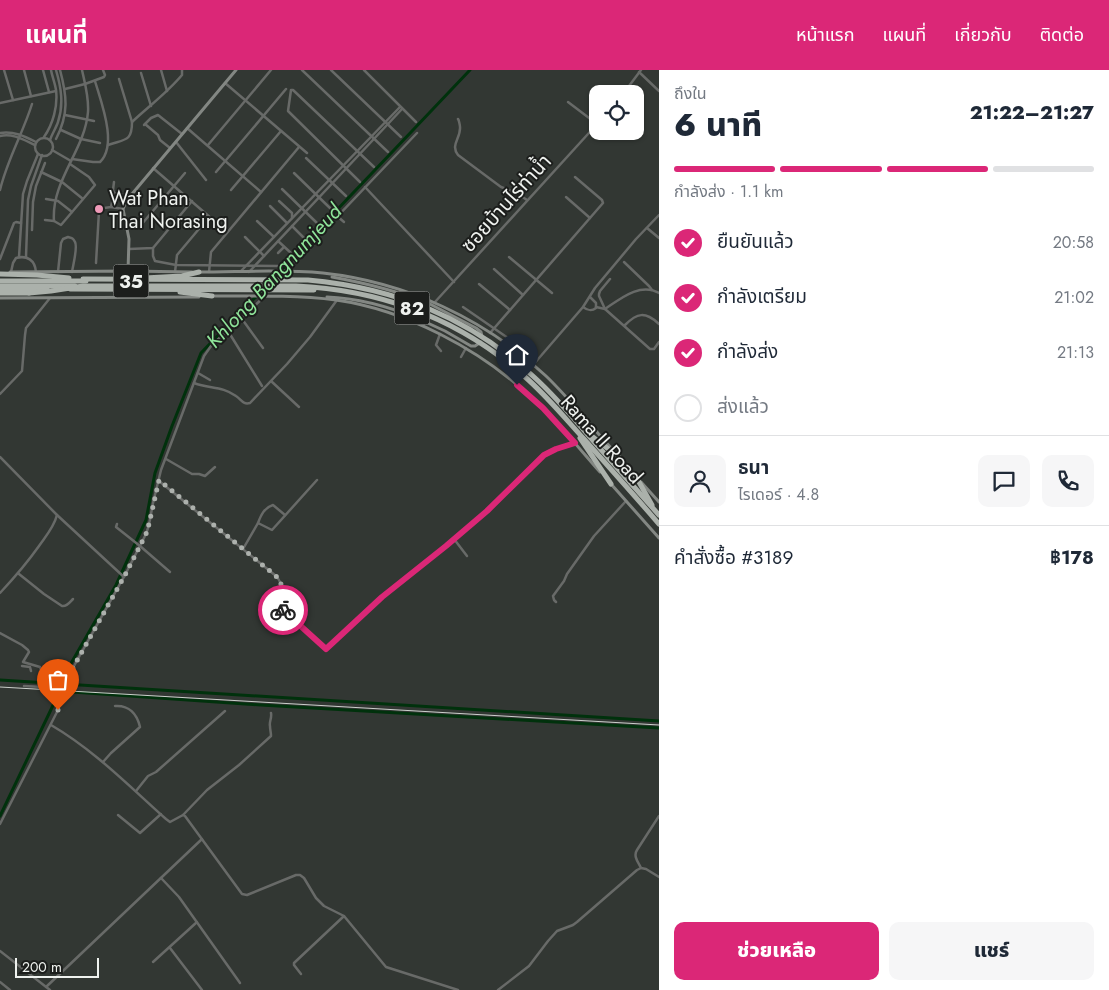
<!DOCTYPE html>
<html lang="th">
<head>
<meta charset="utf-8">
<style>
  :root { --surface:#fff; --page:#f6f6f7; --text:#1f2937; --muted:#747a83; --line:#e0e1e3; --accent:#db2777 }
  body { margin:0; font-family:Jost,"Noto Sans Thai",sans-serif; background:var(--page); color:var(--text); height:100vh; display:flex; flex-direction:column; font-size:19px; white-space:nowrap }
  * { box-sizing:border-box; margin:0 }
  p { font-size:16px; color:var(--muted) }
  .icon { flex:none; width:28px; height:28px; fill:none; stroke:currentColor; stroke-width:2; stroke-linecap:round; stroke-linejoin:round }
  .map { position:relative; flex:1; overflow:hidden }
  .side { display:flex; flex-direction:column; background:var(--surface); width:450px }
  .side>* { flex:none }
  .fabs { position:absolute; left:589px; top:15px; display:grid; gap:10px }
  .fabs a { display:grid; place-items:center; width:55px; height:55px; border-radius:10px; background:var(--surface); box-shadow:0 1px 4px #0004; font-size:25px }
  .scale { position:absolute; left:15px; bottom:12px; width:84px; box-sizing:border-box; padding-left:5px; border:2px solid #eff2ef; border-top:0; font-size:14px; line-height:18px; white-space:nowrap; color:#eff2ef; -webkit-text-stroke:4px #1c1e1c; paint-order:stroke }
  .pin { position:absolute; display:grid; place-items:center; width:42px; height:42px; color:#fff; margin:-51px -21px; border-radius:50% 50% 50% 0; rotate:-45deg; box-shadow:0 0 5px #0007 }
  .pin .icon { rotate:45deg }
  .courier { position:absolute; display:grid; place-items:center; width:50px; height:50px; margin:-25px; border:4px solid #db2777; border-radius:50%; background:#fff; color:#222; box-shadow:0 1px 6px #0007 }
  .summary em { font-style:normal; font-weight:800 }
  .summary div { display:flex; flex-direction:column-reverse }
  .summary { display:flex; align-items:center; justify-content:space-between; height:85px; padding:0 15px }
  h1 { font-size:32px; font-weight:800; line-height:38px }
  .bar { display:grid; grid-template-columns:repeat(4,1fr); gap:8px 5px; align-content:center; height:60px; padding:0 15px }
  .bar i { height:6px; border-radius:4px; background:var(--line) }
  .bar .current { background:var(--accent) }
  .bar p { grid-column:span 4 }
  .line { display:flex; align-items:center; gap:12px; padding:0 15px; border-top:1px solid var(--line) }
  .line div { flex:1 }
  .round { display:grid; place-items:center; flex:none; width:52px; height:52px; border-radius:10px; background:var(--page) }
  ol { padding:0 15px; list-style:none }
  li { display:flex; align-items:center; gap:15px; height:55px }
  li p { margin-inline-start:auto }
  li .icon { padding:5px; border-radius:50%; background:var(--accent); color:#fff; stroke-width:4 }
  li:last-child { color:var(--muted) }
  li i { width:28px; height:28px; border:2px solid var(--line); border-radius:50% }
  .cta { display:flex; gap:10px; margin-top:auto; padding:10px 15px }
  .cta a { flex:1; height:58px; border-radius:10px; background:var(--accent); color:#fff; font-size:20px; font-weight:800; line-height:58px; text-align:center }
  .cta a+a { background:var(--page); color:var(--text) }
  header { display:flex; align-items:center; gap:30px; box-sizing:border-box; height:70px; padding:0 25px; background:var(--accent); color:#fff }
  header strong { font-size:24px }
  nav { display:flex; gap:28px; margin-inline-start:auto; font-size:18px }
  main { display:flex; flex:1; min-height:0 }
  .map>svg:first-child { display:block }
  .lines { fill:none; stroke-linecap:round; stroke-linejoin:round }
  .canal { stroke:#00310c; stroke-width:3 }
  .street { stroke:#686a68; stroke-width:2.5 }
  .secondary { stroke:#838783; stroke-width:3 }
  .highway { stroke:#abb1ab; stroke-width:5 }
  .rail { stroke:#ccd0cc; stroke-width:1 }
  .secondary-bridge { stroke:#838783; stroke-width:3 }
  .highway-bridge { stroke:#abb1ab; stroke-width:5 }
  .done { stroke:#adb1ad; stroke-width:5; stroke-dasharray:0 9 }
  .route { stroke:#db2777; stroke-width:6 }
  .poi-dot { fill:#ef9ab8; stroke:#1c1e1c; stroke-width:2 }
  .labels { text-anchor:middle; stroke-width:4; stroke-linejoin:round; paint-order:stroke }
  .shield { fill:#1c1e1c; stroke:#b0b2b0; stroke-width:1 }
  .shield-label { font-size:19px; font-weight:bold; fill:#eff2ef }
  .poi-label { font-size:20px; fill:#eff2ef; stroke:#1c1e1c; text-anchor:start }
  .street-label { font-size:20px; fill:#eff2ef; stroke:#1c1e1c }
  .water-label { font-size:21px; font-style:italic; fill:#8fe49a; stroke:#1c1e1c }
</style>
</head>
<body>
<header>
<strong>แผนที่</strong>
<nav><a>หน้าแรก</a><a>แผนที่</a><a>เกี่ยวกับ</a><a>ติดต่อ</a></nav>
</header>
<main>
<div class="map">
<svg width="659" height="920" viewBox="0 0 659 920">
  <rect width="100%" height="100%" fill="#323733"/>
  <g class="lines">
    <g class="canal">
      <polyline points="274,210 292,187 394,80 470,0"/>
      <polyline points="0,610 659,651"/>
      <polyline points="58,621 261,635 659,658"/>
      <polyline points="0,746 57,627 58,616 116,515 146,450 155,403 172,356 201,283 247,235 264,220"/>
    </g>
    <g class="street">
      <polyline points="4,0 13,30"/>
      <polyline points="24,0 31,26"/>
      <polyline points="43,0 49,22"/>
      <polyline points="161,0 167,21"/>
      <polyline points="302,0 388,82"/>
      <polyline points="331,0 401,67"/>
      <polyline points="364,0 416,52"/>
      <polyline points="639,2 659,21"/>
      <polyline points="141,3 151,36"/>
      <polyline points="225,13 307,83"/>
      <polyline points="65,19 85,14 104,7 105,5 103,0"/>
      <polyline points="623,24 641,0"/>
      <polyline points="568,32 597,54"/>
      <polyline points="0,33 56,21"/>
      <polyline points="65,45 94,51"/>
      <path d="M 458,49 C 459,50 460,56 460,57 C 461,68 450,75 458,85 L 501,117 L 515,122 L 527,130"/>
      <path d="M 132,52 C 149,36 167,23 182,5 L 182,0"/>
      <polyline points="145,54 158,65 160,70 170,78"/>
      <polyline points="144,55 151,48 158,45 182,64"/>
      <polyline points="187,58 261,122"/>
      <polyline points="61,60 81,69 100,73"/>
      <path d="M 0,63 C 14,61 24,66 36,72"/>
      <path d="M 0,66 C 13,63 24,70 35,75"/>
      <path d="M 44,67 C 53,54 58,36 56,20 C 55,13 52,6 51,0"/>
      <circle cx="44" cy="77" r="9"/>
      <path d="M 56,69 C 69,44 67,26 60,0"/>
      <path d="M 50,70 C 52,64 56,58 58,52 C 64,34 61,17 56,0"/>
      <polyline points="176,72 206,110"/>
      <path d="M 108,75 C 125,69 132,72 132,52 L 119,9"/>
      <polyline points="208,75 271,0"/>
      <polyline points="52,80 71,91"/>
      <polyline points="306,88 346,126"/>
      <path d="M 72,89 L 93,92 L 100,92 C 118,75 101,32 95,11"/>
      <polyline points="153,98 227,162"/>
      <polyline points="41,102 62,112 83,129"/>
      <polyline points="216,102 286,19"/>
      <polyline points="294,103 332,140"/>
      <polyline points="360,112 288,41 291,20 293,20 374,97"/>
      <polyline points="365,117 454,212"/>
      <polyline points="282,119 318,154"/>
      <path d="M 0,120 C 7,90 23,63 32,34"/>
      <polyline points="231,120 281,61"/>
      <polyline points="114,123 113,120 114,112"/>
      <polyline points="566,127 590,148"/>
      <polyline points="46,129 58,131 72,142"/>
      <polyline points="279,131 292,143 292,148"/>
      <polyline points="270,136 287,153"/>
      <polyline points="111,137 123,139"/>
      <polyline points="337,146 344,152"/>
      <polyline points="45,150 54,151 61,155 95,115 89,107 70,94"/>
      <path d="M 54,151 C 51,111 85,80 88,42 C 89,27 85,14 82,0"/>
      <polyline points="257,151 274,167"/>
      <polyline points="126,156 141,155 185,103"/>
      <polyline points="292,156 305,169"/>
      <polyline points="647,158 659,168"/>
      <polyline points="32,160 33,132 36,116 45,93"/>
      <polyline points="245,167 264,186"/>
      <polyline points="278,171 291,183"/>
      <polyline points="153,178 153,186 155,191 176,195 278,196"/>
      <polyline points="129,179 153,178 192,131"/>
      <polyline points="278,183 284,177"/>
      <polyline points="19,187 23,124 27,111 38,84"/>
      <polyline points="26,187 28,130 31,116 42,85"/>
      <polyline points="509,187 552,223"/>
      <polyline points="0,189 14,153 16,152 21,153"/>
      <polyline points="624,192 649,216 652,220"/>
      <polyline points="96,193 99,141 104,138 111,137 114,123 129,126"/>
      <polyline points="494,199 523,225"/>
      <polyline points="241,201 400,37"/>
      <polyline points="290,201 291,196 293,193 417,63"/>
      <path d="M 11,202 L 13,193 L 16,188 C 27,185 35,190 36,202"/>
      <path d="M 58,202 L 61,173 L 63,169 L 68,167 C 72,168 73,168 75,172 C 78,177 73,195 72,202"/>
      <polyline points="175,202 177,185 209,147"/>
      <polyline points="209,202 211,182 299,77"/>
      <polyline points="249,202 402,39"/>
      <polyline points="610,209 600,221 599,224 599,226 605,239 650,279 654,279 659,272"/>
      <polyline points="479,214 510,240"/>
      <polyline points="435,232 598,53"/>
      <polyline points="463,237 508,268"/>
      <path d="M 583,237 C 587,240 591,242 596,238 L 596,233 L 590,227"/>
      <path d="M 596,237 L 605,239 C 620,229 640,212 659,223"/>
      <polyline points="242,249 263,278"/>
      <path d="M 625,255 C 637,243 645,241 659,254"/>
      <polyline points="228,261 262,316"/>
      <polyline points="490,263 603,133 602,130 575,107"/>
      <polyline points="440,264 436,275 441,281"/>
      <polyline points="461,287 466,278"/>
      <polyline points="533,295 583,237 595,218 636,169 659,145"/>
      <polyline points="198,303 210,310"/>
      <polyline points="271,311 299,337"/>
      <path d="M 194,313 C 210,319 222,316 236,326 C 242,330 243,335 250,333 L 287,294 L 310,267 L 337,230"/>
      <polyline points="0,324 22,301 25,265 26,258 50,228"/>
      <polyline points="0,387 57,445 124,507"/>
      <polyline points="166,389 192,404 199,404 205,406 215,397"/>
      <path d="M 159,411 L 276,506 C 285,516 282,526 281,538 L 284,541 L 326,579 L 382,527 L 446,476 L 487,441 L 544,385 L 556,379 L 575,373"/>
      <path d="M 258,453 C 261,445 264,438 273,435 L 285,445"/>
      <polyline points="117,454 116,457 140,476 170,502"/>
      <polyline points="454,469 467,486"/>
      <polyline points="243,479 258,453 272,460 317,410"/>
      <path d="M 19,504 L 44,524 L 62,536 C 67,537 70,532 73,529"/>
      <path d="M 0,523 C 14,508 27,493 39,476 C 46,466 54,457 57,445"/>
      <polyline points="556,532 554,530 553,526 564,511 567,504 594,466 626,431"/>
      <polyline points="0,563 22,575 28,580 29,582 23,592 40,597 41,600"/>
      <polyline points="22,596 30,597 31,601"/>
      <polyline points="24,616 62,618"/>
      <path d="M 51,655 C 94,680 129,716 166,749 L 170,752 L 183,745 L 185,746 L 242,824 L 247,825 L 296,805 L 300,805 L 304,808 L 316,828 L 324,836 L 344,846 L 386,897 L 458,920"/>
      <path d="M 103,692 L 111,683 L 140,657 C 137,644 129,635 115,636"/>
      <polyline points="136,721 148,706 156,702 225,641"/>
      <polyline points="118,745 140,763 161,744"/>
      <path d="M 183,745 L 207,720 L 239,695 L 271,666 C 271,662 270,660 270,656 C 269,652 272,648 271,643"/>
      <path d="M 659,746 L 637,780 C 633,786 638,792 641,798 L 646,799 L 659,807"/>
      <polyline points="0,754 58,640 65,612 125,505 146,464 149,455 153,433 161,400 204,286 211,276 264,227"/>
      <polyline points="161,808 179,827 240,913"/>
      <polyline points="170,878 202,920"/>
      <polyline points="0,881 50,920"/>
      <polyline points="153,892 197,852"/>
      <polyline points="301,904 294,895 294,893 344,846"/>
      <polyline points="0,912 10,920"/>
      <polyline points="46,917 202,769"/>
      <polyline points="498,920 529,896 548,871 557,861 573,855 577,852 637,800 641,798"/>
    </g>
    <g class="secondary">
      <polyline points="128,201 129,169 123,139 127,130 236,0"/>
      <polyline points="10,202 128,201 192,202"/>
      <path d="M 198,202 C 239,202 281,199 323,203 C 406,212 485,249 546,306 C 570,329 590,355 612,379"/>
      <path d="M 332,207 C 365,213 397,221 428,233"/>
      <path d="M 211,226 C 252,226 295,225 336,230 C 406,240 479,279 531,327 C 556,350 578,377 600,402"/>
      <path d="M 327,227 C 358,228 390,237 419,249"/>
      <polyline points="0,228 199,227"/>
      <polyline points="620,388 635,406"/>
      <polyline points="641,412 659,432"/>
      <polyline points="611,414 659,468"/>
    </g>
    <g class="highway">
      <polyline points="0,204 37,205 69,208"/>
      <polyline points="145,208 182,206 199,202"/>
      <polyline points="0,211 86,211"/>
      <polyline points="0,216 75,216"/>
      <polyline points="0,219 47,219"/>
      <polyline points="70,219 314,220"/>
      <polyline points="180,222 212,226"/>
      <polyline points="0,223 29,223"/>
      <polyline points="589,364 620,388"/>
      <polyline points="580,368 611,414"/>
      <polyline points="635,405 652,435"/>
    </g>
    <polyline class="rail" points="0,617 659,655"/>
    <g class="secondary-bridge">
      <polyline points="428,233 476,258 481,262 482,266"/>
      <polyline points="419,249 445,261 471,276 475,276 481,272"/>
    </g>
    <g class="highway-bridge">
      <path d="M 83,209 L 308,210 C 395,218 469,247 534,307 C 554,325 571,345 588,365 C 612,392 635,418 659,445"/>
      <path d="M 29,223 L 51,221 L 83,216 L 296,216 C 382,220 459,249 524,306 C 546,325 564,347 584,369 C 609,397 634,425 659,454"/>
    </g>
  </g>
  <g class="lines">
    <path class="done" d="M 58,640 L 65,612 L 125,505 L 146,464 L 149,454 L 159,410 L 276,506 C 285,516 282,526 281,538 L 283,540"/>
    <polyline class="route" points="283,540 326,579 382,527 446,476 487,441 544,385 556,379 575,373 543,338 517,315"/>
  </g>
  <circle class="poi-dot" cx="99" cy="139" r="5"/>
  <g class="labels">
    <g class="shield">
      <rect x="113.5" y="194.5" width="35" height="33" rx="4"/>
      <rect x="394.5" y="221.5" width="35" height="33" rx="4"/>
    </g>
    <g class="shield-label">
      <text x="131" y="218">35</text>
      <text x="412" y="245">82</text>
    </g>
    <g class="poi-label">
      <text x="109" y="135">Wat Phan<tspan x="109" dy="23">Thai Norasing</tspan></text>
    </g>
    <g class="street-label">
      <text transform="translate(506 133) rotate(-48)" y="7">ซอยบ้านไร่ท่าน้ำ</text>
      <text transform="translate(602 369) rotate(48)" y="7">Rama II Road</text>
    </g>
    <g class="water-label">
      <text transform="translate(274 206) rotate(-47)" y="7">Khlong Bangnumjeud</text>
    </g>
  </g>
</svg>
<div class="fabs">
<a><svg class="icon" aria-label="locate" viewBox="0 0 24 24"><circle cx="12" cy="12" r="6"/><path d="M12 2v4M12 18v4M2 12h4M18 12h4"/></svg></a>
</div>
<div class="scale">200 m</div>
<div class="pin" style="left:58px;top:640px;background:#ea580c"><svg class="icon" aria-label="bag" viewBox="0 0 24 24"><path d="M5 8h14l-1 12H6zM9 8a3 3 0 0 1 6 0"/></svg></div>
<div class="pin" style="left:517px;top:315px;background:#1f2937"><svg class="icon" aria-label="home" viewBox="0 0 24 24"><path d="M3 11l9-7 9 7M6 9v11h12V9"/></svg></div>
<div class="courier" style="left:283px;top:540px"><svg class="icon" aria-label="bike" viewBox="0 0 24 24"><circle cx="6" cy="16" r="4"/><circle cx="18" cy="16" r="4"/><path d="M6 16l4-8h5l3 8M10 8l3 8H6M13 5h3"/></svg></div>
</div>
<section class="side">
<div class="summary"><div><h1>6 นาที</h1><p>ถึงใน</p></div><em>21:22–21:27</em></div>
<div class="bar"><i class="current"></i><i class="current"></i><i class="current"></i><i></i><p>กำลังส่ง · 1.1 km</p></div>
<ol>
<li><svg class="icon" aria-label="check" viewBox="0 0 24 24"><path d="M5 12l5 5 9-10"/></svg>ยืนยันแล้ว<p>20:58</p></li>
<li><svg class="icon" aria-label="check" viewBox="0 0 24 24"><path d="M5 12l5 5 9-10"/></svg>กำลังเตรียม<p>21:02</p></li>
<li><svg class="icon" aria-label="check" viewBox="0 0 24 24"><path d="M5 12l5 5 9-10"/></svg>กำลังส่ง<p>21:13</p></li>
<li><i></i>ส่งแล้ว</li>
</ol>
<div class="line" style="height:90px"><a class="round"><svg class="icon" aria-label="person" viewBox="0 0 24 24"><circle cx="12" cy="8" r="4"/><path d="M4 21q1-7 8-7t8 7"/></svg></a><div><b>ธนา</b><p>ไรเดอร์ · 4.8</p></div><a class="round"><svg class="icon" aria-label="chat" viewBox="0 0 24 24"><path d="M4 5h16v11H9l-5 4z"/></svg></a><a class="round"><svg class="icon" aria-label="phone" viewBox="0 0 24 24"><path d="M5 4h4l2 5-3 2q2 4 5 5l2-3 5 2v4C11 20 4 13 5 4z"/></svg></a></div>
<div class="line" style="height:65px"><div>คำสั่งซื้อ #3189</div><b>฿178</b></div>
<div class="cta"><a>ช่วยเหลือ</a><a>แชร์</a></div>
</section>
</main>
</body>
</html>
